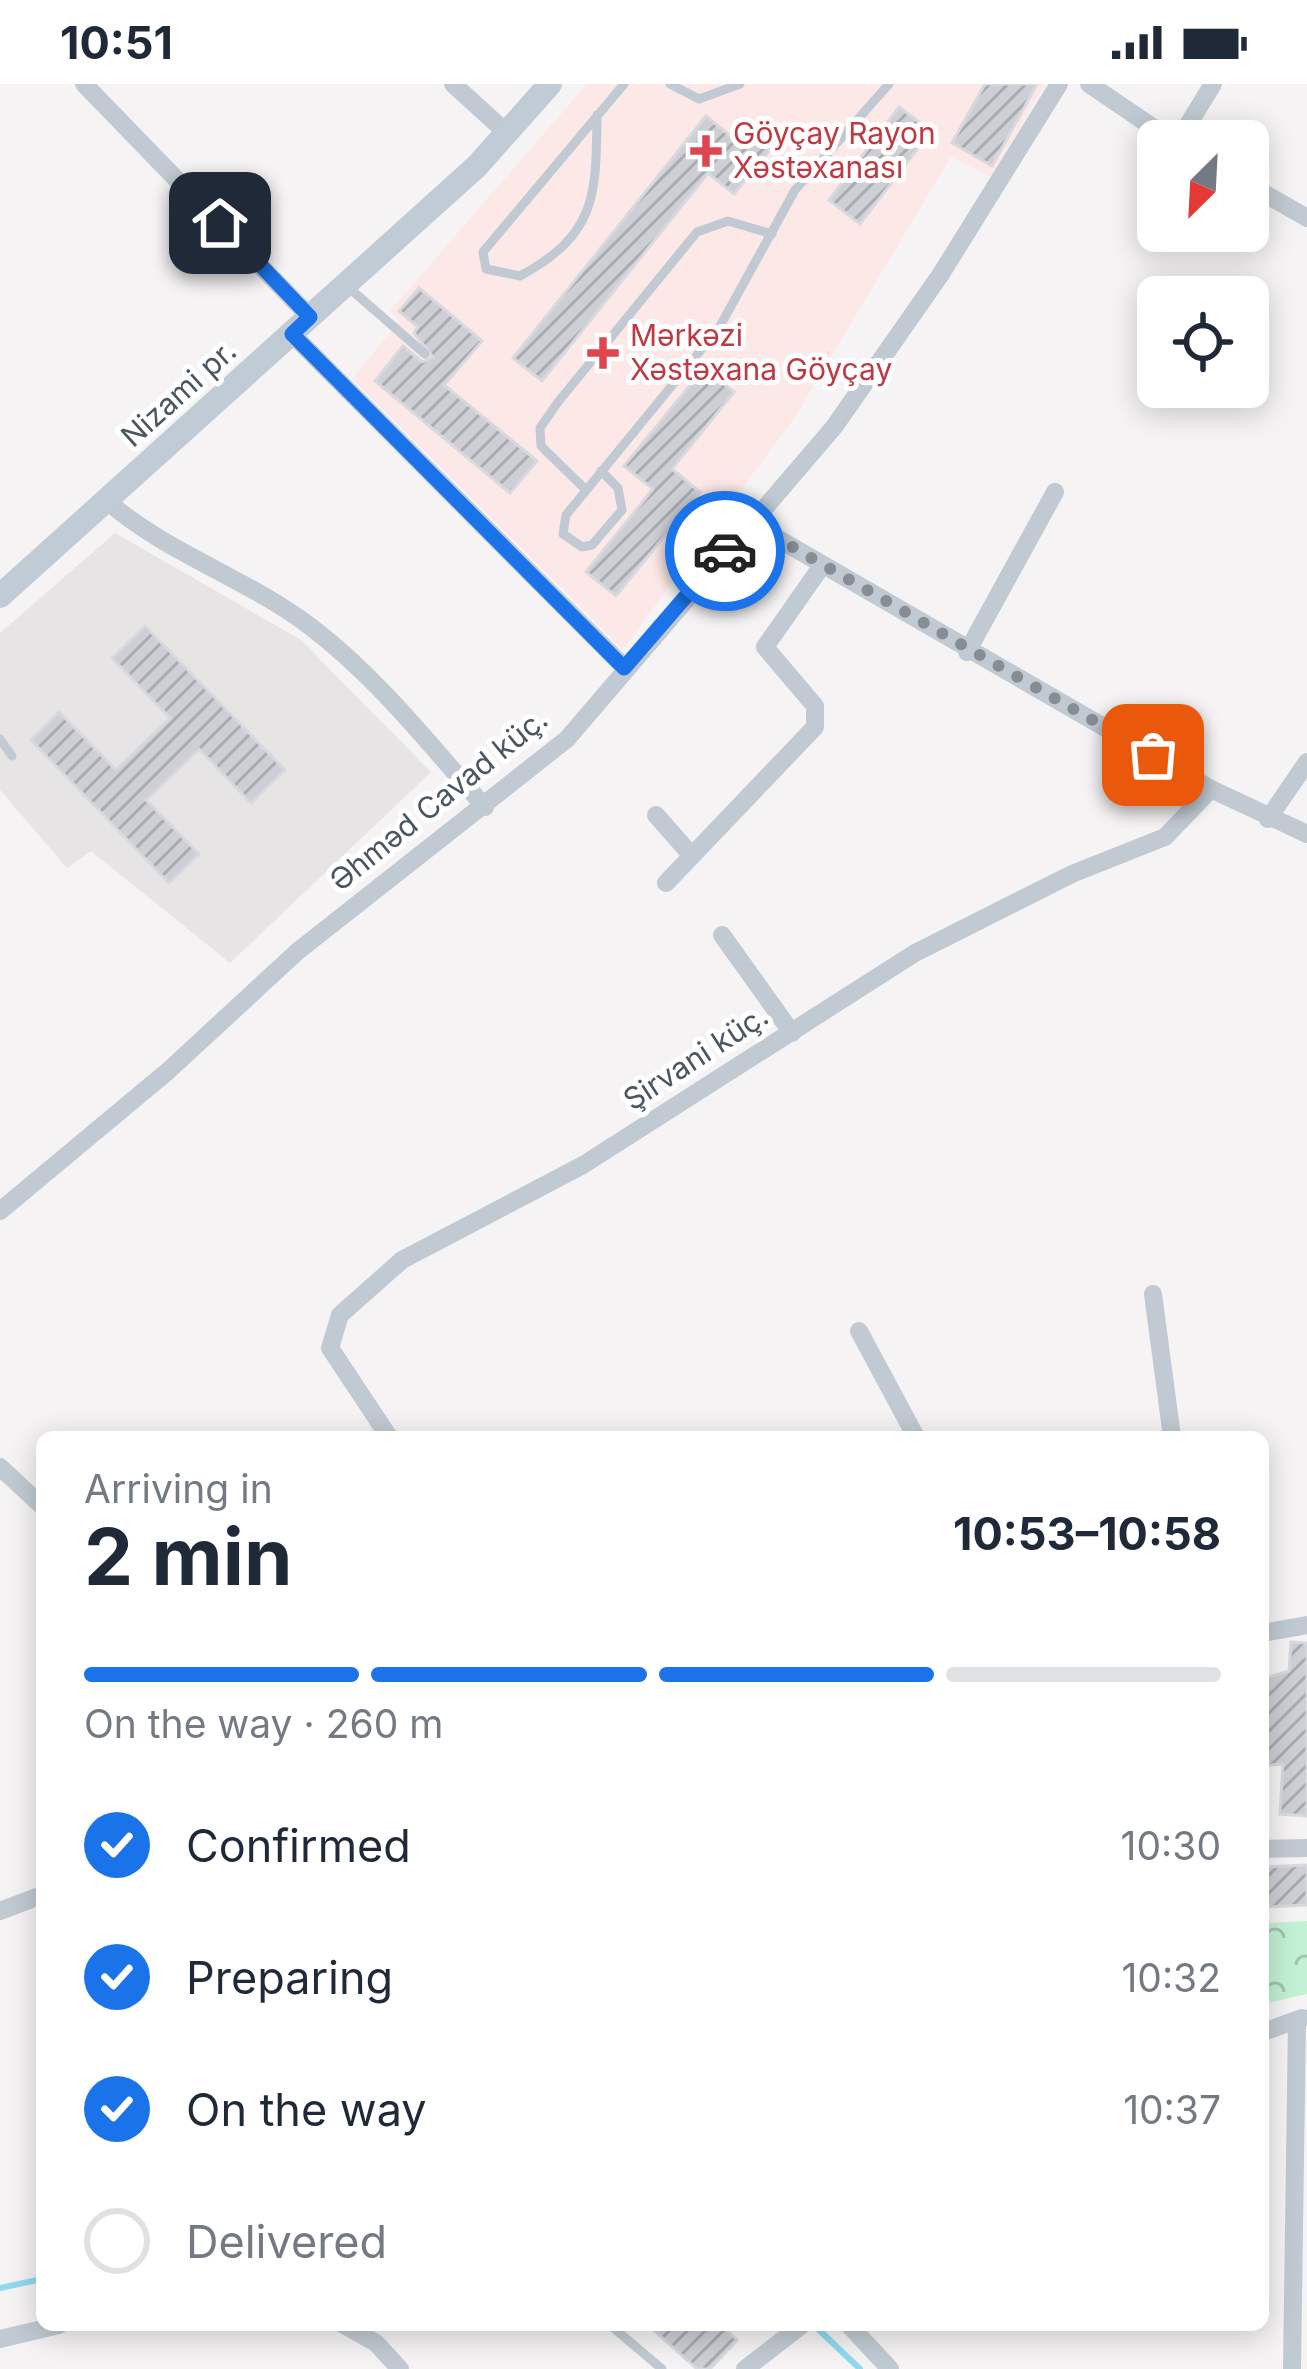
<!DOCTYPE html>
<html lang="en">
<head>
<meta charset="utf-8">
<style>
  :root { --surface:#fff; --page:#f6f6f7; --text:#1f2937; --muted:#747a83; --line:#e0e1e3; --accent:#1a73e8 }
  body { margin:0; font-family:Inter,sans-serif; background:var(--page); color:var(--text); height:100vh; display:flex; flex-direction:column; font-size:45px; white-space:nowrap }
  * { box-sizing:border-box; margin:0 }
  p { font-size:39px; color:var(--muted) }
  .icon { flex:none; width:66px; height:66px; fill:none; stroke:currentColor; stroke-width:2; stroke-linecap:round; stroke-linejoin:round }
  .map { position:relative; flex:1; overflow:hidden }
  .panel { position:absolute; left:36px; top:1347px; width:1233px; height:900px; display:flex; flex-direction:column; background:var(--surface); border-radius:18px; box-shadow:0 6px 30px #0003 }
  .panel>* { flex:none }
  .needle { width:78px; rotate:204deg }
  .tools { position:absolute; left:1137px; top:36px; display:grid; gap:24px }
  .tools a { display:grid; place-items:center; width:132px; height:132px; border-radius:18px; background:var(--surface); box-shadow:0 6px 30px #0003; font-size:60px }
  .pin { position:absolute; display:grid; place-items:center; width:102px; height:102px; color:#fff; margin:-51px; border-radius:24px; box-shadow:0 6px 18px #0006 }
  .courier { position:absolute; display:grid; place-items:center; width:120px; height:120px; margin:-60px; border:9px solid #1a73e8; border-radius:50%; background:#fff; color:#222; box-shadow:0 3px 15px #0007 }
  .headline em { font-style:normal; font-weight:700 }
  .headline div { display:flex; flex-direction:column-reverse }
  .headline { display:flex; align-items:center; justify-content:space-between; height:204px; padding:0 48px }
  h1 { font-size:78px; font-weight:700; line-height:90px }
  .bar { display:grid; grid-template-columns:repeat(4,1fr); gap:18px 12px; align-content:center; height:144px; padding:0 48px }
  .bar i { height:15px; border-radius:9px; background:var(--line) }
  .bar .selected { background:var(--accent) }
  .bar p { grid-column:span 4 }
  ol { padding:0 48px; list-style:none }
  li { display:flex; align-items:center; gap:36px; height:132px }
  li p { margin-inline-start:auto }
  li .icon { padding:12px; border-radius:50%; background:var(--accent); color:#fff; stroke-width:4 }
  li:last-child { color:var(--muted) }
  li i { width:66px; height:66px; border:6px solid var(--line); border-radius:50% }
  .status { display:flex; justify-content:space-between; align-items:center; height:84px; padding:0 60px; background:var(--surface); direction:ltr }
  .status svg { height:33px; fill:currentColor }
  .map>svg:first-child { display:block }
  .education { fill:#e6e4e5 }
  .medical { fill:#fce8e6 }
  .forest { fill:url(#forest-crowns) }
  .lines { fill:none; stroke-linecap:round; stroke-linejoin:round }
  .stream { stroke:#90daee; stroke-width:6 }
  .building { fill:url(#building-hatch); stroke:#d7d9de; stroke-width:3 }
  .lane { stroke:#c1cad2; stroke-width:9 }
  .street { stroke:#c1cad2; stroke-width:18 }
  .secondary { stroke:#c1cbd6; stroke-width:24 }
  .done { stroke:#868d94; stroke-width:12; stroke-dasharray:0 21.6 }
  .route { stroke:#1a73e8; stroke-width:15 }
  .health-dot { fill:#e0444e; stroke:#fff; stroke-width:4.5 }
  .labels { text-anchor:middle; stroke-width:10; stroke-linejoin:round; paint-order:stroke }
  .health-label { font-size:30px; fill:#be3a42; stroke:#fff; text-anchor:start }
  .street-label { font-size:30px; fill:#4a5661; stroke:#fff }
</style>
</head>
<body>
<div class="status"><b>10:51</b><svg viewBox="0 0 49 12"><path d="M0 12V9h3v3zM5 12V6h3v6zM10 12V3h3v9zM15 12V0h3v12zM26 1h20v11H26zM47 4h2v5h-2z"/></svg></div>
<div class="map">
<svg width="1307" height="2285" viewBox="0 0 1307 2285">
  <defs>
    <pattern id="forest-crowns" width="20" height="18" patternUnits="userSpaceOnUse" patternTransform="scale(3)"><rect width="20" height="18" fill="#c3f1d5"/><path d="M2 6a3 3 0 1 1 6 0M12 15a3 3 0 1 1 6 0" fill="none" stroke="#a0c6b0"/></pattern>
    <pattern id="building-hatch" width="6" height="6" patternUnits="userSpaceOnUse" patternTransform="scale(3)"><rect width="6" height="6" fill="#cdcfd5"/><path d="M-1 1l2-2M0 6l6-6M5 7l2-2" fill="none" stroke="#a8abb0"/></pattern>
  </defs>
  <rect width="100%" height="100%" fill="#f5f3f3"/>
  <polygon class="education" points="115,449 301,556 431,688 230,879 91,767 67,784 0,706 0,549"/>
  <polygon class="medical" points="587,0 1045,0 991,93 951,73 795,333 623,565 352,295 400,237 390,227"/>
  <polygon class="forest" points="1307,1837 1307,1910 1263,1920 1263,1839"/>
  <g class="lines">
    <g class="stream">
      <polyline points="0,2204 42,2195"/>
      <polyline points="819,2246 860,2285"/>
    </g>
  </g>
  <g class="building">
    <polygon points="985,0 1037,0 992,82 952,59"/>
    <polygon points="899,23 931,47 860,140 829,116"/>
    <polygon points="706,32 734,55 746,40 773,62 734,110 708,89 542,297 513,274"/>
    <polygon points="419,204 482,257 444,301 537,377 510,409 375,297 403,262 422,278 433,273 414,249 418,243 399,227"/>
    <polygon points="704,284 734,308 672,385 700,408 616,512 586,488 653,405 624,382"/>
    <polygon points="145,542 285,686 251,719 199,665 146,716 199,770 169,799 31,656 59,628 116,686 170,634 112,574"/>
    <polygon points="1291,1558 1307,1559 1307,1732 1280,1730 1283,1680 1263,1682 1263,1595 1289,1587"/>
    <polygon points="1307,1781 1307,1821 1263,1823 1263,1783"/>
    <polygon points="648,2241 720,2241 737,2256 710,2285 697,2285"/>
  </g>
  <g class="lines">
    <g class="lane">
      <polyline points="670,0 699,15 740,0"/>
      <path d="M 597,31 C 596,112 597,150 520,192 L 486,185 L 483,168 L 624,0"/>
      <polyline points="348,203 425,270"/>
      <polyline points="601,387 618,404 622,426 592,461 582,463 563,450 566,431 719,244 795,106 889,0"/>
      <polyline points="586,406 541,362 540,344 558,318 697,148 728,137 772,150"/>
      <polyline points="0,655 12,672"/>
      <polyline points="610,2241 662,2285"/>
    </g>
    <g class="street">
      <polyline points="84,0 310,233"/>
      <polyline points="453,0 508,50"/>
      <polyline points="1089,0 1173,57"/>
      <polyline points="1178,57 1213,0"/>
      <polyline points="1248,100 1307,134"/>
      <polyline points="292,250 624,583"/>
      <path d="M 106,416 C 167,470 247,494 311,543 C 377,593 430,661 485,723"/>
      <polyline points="751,439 1211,705 1307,750"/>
      <polyline points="967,568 1055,408"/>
      <polyline points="656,731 692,772"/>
      <polyline points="1268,735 1307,678"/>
      <polyline points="666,799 815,643 815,622 765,563 821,483"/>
      <polyline points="722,851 792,949"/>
      <polyline points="0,1127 168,987 298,867 567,655 834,343 941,190 1059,0"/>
      <polyline points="1153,1210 1172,1353"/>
      <polyline points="859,1247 916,1353"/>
      <polyline points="389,1353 330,1264 340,1231 402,1176 583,1081 915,869 1072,790 1165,753 1211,705"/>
      <polyline points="0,1383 42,1422"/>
      <polyline points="1263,1549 1307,1541"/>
      <polyline points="1263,1765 1307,1764"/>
      <polyline points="0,1827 42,1811"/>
      <polyline points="1263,1948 1302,1934"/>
      <polyline points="344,2241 376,2259 400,2285"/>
      <polyline points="849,2241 890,2285"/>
      <polyline points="0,2255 59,2241"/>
      <polyline points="745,2285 802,2241"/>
      <polyline points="1292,2285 1297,1936"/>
    </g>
    <polyline class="secondary" points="0,512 477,82 550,0"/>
  </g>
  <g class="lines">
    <polyline class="done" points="725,467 751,439 1153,671"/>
    <polyline class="route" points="220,139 310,233 292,250 624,584 725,467"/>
  </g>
  <g class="health-dot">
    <path d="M700 49h12v12h12v12h-12v12h-12v-12h-12v-12h12z"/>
    <path d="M597 251h12v12h12v12h-12v12h-12v-12h-12v-12h12z"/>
  </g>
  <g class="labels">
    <g class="health-label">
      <text x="733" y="60">Göyçay Rayon<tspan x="733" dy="34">Xəstəxanası</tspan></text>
      <text x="630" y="262">Mərkəzi<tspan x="630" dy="34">Xəstəxana Göyçay</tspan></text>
    </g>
    <g class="street-label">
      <text transform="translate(179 310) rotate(-42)" y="10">Nizami pr.</text>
      <text transform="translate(439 716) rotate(-39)" y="10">Əhməd Cavad küç.</text>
      <text transform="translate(696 974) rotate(-33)" y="10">Şirvani küç.</text>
    </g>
  </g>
</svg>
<div class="tools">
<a><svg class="needle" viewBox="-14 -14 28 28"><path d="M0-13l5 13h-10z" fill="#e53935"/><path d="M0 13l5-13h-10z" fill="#747a83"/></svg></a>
<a><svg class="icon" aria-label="locate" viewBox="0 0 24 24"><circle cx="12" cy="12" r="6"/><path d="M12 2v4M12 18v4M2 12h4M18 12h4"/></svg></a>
</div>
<div class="pin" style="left:1153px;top:671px;background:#ea580c"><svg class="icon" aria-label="bag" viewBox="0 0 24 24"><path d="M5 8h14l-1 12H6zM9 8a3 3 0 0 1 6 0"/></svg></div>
<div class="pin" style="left:220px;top:139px;background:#1f2937"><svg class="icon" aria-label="home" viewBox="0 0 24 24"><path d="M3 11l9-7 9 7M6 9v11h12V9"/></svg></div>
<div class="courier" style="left:725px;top:467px"><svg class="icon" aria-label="car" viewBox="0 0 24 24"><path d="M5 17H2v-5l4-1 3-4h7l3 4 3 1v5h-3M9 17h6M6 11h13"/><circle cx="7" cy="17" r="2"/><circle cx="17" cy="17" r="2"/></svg></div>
<section class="panel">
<div class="headline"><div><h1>2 min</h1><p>Arriving in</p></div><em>10:53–10:58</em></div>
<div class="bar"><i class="selected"></i><i class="selected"></i><i class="selected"></i><i></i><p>On the way · 260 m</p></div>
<ol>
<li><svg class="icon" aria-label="check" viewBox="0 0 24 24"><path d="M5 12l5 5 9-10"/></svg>Confirmed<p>10:30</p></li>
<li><svg class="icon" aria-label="check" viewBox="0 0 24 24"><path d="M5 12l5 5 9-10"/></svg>Preparing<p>10:32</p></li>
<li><svg class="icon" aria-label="check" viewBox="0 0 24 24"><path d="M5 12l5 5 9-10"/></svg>On the way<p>10:37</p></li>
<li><i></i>Delivered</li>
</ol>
</section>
</div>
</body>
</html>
